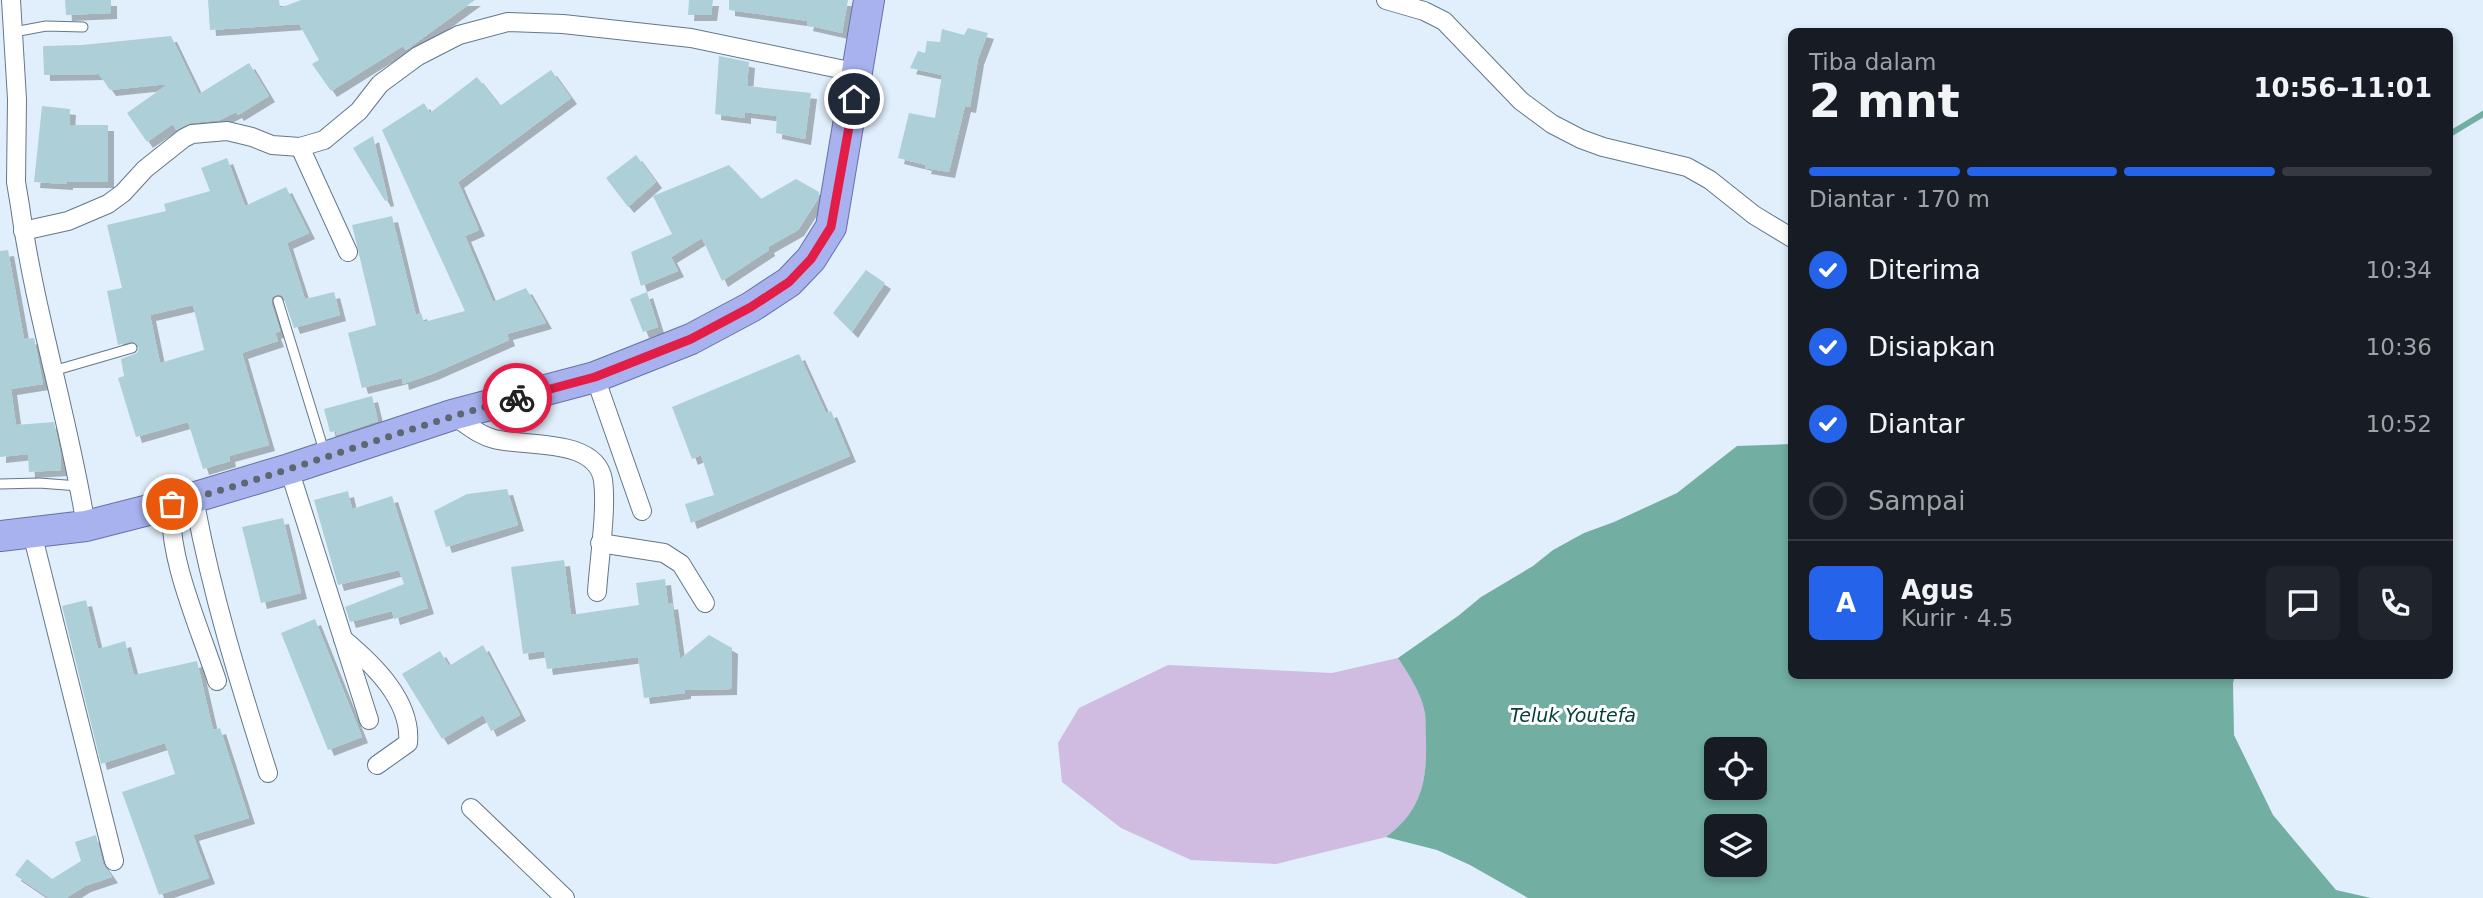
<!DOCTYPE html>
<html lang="id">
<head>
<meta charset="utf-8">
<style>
  :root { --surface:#171b24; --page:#20242c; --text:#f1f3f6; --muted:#9ea1a6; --line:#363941; --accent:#2563eb }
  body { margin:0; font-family:"DejaVu Sans",sans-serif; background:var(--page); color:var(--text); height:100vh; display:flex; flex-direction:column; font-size:26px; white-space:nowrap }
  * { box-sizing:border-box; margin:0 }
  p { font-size:23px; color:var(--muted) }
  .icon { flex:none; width:38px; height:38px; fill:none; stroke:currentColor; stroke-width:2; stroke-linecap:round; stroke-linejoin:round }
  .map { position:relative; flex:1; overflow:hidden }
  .sheet { position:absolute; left:1788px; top:28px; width:665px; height:651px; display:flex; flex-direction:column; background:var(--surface); border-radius:10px; box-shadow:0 4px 10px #0003 }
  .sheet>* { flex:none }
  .fabs { position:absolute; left:1704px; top:737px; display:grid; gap:14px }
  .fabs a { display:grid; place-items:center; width:63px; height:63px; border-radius:10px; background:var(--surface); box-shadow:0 4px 10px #0003; font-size:35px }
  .pin { position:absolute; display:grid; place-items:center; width:60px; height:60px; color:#fff; margin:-30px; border:4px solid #fff; border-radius:50%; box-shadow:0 2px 7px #0007 }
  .courier { position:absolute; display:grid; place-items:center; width:70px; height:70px; margin:-35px; border:5px solid #e11d48; border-radius:50%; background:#fff; color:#222; box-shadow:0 2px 9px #0007 }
  .headline em { font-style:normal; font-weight:600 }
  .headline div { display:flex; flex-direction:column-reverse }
  .headline { display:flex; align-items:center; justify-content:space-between; height:119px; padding:0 21px }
  h1 { font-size:46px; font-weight:600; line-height:52px }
  .bar { display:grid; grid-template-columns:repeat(4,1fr); gap:10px 7px; align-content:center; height:84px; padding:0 21px }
  .bar i { height:9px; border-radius:5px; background:var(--line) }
  .bar .current { background:var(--accent) }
  .bar p { grid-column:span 4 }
  .line { display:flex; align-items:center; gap:18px; padding:0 21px; border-top:2px solid var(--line) }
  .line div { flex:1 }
  .round { display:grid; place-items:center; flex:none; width:74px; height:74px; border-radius:10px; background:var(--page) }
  ol { padding:0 21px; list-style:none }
  li { display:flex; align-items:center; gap:21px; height:77px }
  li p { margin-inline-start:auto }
  li .icon { padding:7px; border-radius:50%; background:var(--accent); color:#fff; stroke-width:4 }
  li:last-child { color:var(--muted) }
  li i { width:38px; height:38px; border:4px solid var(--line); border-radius:50% }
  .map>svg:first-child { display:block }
  .green { fill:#d0bbe1 }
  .water { fill:#72afa2; fill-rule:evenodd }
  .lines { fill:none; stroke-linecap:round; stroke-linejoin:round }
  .stream { stroke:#72afa2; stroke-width:6 }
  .building { fill:#add0d8; fill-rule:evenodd; filter:url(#shadow) }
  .service-casing { stroke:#62788b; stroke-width:11 }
  .minor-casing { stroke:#62788b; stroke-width:20 }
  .trunk-casing { stroke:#6771a5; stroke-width:32 }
  .service { stroke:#fff; stroke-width:9 }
  .minor { stroke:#fff; stroke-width:18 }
  .trunk { stroke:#a8b2ee; stroke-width:30 }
  .done { stroke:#5c6771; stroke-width:7; stroke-dasharray:0 12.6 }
  .route { stroke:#e11d48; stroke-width:9 }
  .labels { text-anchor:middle; stroke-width:6; stroke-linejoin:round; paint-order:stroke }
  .water-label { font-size:19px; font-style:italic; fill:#064037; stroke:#fff }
</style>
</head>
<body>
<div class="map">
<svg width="2483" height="898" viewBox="0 0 2483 898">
  <defs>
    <filter id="shadow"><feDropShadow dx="6" dy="6" stdDeviation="0" flood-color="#0004"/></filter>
  </defs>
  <rect width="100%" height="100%" fill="#e0effb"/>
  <path class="green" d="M 1398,658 C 1409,675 1421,693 1425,713 C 1426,721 1425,731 1426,740 C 1427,782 1421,811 1386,837 L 1276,864 L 1191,860 L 1121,828 L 1062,782 L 1058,743 L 1079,708 L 1168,665 L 1332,673 Z"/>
  <path class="water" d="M 1792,444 L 1792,676 L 2235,676 L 2233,683 L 2234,735 L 2273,815 L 2336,890 L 2371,898 L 1528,898 L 1470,865 L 1437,850 L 1386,837 C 1421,811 1427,782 1426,740 C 1425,731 1426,721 1425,713 C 1421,693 1409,675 1398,658 L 1458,616 L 1481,597 L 1533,566 L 1553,550 L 1584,533 L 1614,522 L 1677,493 L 1737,446 ZM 1717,749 L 1755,749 L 1755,788 L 1717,788 ZM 1717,826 L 1755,826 L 1755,864 L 1717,864 Z"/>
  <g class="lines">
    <polyline class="stream" points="2450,134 2483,114"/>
  </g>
  <g class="building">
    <polygon points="65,0 111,0 111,13 66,15"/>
    <polygon points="208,0 279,0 280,8 301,0 475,0 406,50 403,46 331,91 312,64 319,60 299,24 210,30"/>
    <polygon points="689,0 713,0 711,15 688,15"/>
    <polygon points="729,0 848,0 842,33 807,25 808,21 729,10"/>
    <polygon points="968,28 988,33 978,59 970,107 965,106 949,172 925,168 926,165 898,158 909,113 935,118 942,75 910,68 918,51 925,53 927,41 940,42 942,29 964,35"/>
    <polygon points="171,36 199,94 249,63 269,96 238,115 236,112 220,120 191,123 176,130 173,124 147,142 127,113 168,84 110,90 99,74 44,75 43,46 82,45"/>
    <polygon points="719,56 749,62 747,86 811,93 805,139 776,133 777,116 745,112 745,118 715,114"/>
    <polygon points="551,70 571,98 458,182 479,230 465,236 493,302 526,288 546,323 507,334 509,340 432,374 403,384 402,378 362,388 348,333 376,325 352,225 392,216 416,315 421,313 424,322 465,311 382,130 424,103 430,113 477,77 500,106"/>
    <polygon points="42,106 70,109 69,125 108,125 108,182 67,182 67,184 34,182"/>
    <polygon points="373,136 388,200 385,201 353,148"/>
    <polygon points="636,155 656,182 628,207 606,178"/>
    <path d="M 227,158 L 245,206 L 286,187 L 309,233 L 287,243 L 305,299 L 334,292 L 340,315 L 294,328 L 283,296 L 279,294 L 272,297 L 271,303 L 280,331 L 275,333 L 278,341 L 242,353 L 269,445 L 229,456 L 230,461 L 203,469 L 188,422 L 136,437 L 118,378 L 124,376 L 121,359 L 137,353 L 139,347 L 133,341 L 118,345 L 107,291 L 122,288 L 107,225 L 166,211 L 164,204 L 210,191 L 201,168 ZM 193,305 L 204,350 L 160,363 L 150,315 Z"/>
    <polygon points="729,165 761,199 796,179 819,192 818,199 798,230 768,247 769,250 722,281 702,238 671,257 678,271 641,286 631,252 672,234 653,196"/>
    <polygon points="8,250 24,339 34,338 43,384 11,389 16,425 54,422 60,451 61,470 29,472 28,454 0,457 0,251"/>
    <polygon points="866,270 885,283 852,332 833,313"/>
    <polygon points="647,292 658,327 643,332 630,299"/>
    <polygon points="799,354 826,413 831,411 850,456 691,523 685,504 714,495 701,455 692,459 672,407"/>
    <polygon points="372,396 378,421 337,435 336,431 330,432 324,409"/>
    <polygon points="507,489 518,525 446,547 434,511 467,494"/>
    <polygon points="348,491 352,509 392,496 428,608 394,619 392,611 350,622 345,607 404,584 399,570 338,585 314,500"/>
    <polygon points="283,518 301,593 261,603 242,527"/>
    <polygon points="564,560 571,615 639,605 636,583 665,579 668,604 672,603 680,659 709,635 732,648 731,689 685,690 685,693 644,698 638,657 547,669 544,651 523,654 511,567"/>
    <polygon points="86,600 98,649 125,641 134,675 197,661 213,730 220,728 249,818 193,835 209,878 159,895 122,792 175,774 165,743 101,764 62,606"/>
    <polygon points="315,619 362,737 328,750 281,633"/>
    <polygon points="483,645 520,715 491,731 483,715 442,739 402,674 440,651 449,666"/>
    <polygon points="96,835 103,864 112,877 85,886 66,898 49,898 15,875 27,859 52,879 81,861 75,842"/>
  </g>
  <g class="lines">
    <defs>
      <g id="service">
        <polyline points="14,32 46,26 83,27"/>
        <polyline points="278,301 325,454"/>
        <polyline points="53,371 132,348"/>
        <polyline points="0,484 39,483 79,486"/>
      </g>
      <g id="minor">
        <path d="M 11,0 L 17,99 L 16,182 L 20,206 C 35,314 69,419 86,526"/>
        <polyline points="1386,0 1424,11 1444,21 1521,101 1552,124 1581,139 1603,147 1687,167 1710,180 1754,215 1792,238"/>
        <polyline points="300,147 348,252"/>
        <polyline points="23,231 68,221 108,204 123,193 145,169 184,138 192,134 227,131 252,137 272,145 300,147 324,140 359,111 380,84 418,56 459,35 508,22 563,24 691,38 859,73"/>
        <polyline points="595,377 642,511"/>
        <path d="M 452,415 C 466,424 478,435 494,439 C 523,447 596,437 603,480 C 607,510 599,560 597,592"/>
        <polyline points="289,469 369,720"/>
        <path d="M 194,498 C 211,592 239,682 268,773"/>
        <path d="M 172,504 C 166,555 201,631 217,681"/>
        <polyline points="32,533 114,861"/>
        <polyline points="600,543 664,553 681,564 705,603"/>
        <path d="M 343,639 C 373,664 412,701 408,743 L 377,765"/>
        <polyline points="471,808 565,898"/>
      </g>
      <polyline id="trunk" points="0,536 86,526 172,504 289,469 452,415 595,377 691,339 751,307 789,282 811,259 831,227 869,0"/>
    </defs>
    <use href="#service" class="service-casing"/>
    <use href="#minor" class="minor-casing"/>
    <use href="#trunk" class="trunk-casing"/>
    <use href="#service" class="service"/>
    <use href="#minor" class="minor"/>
    <use href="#trunk" class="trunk"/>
  </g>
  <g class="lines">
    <path class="done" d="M 172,504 C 288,473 401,429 517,398"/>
    <polyline class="route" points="517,398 595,377 691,339 751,307 789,282 811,259 831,227 854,99"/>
  </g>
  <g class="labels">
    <g class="water-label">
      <text x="1573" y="722">Teluk Youtefa</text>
    </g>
  </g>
</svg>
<div class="fabs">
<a><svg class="icon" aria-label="locate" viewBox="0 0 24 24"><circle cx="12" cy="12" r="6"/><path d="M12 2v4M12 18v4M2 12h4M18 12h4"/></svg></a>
<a><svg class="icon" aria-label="layers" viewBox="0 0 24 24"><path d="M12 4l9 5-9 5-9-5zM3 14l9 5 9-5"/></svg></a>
</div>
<div class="pin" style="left:172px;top:504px;background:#ea580c"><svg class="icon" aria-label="bag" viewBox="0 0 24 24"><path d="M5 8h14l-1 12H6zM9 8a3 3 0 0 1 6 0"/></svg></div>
<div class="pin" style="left:854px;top:99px;background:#1f2937"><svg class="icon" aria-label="home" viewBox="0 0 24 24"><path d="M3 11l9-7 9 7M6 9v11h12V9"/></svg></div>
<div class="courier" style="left:517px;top:398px"><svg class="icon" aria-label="bike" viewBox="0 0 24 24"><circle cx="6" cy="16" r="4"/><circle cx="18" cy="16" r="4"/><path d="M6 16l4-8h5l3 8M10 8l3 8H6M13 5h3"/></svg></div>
<section class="sheet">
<div class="headline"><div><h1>2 mnt</h1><p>Tiba dalam</p></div><em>10:56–11:01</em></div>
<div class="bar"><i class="current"></i><i class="current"></i><i class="current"></i><i></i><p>Diantar · 170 m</p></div>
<ol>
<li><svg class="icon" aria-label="check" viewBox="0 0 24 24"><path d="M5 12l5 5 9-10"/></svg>Diterima<p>10:34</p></li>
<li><svg class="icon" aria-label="check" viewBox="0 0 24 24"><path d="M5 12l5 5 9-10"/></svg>Disiapkan<p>10:36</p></li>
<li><svg class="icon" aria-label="check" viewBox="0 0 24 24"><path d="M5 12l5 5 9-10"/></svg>Diantar<p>10:52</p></li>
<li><i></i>Sampai</li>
</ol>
<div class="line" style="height:126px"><b class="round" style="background:var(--accent);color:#fff">A</b><div><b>Agus</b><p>Kurir · 4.5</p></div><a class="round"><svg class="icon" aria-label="chat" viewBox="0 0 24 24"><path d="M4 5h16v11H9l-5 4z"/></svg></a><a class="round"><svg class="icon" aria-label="phone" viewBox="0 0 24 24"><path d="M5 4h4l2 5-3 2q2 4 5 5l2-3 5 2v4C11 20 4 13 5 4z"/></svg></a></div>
</section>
</div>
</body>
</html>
